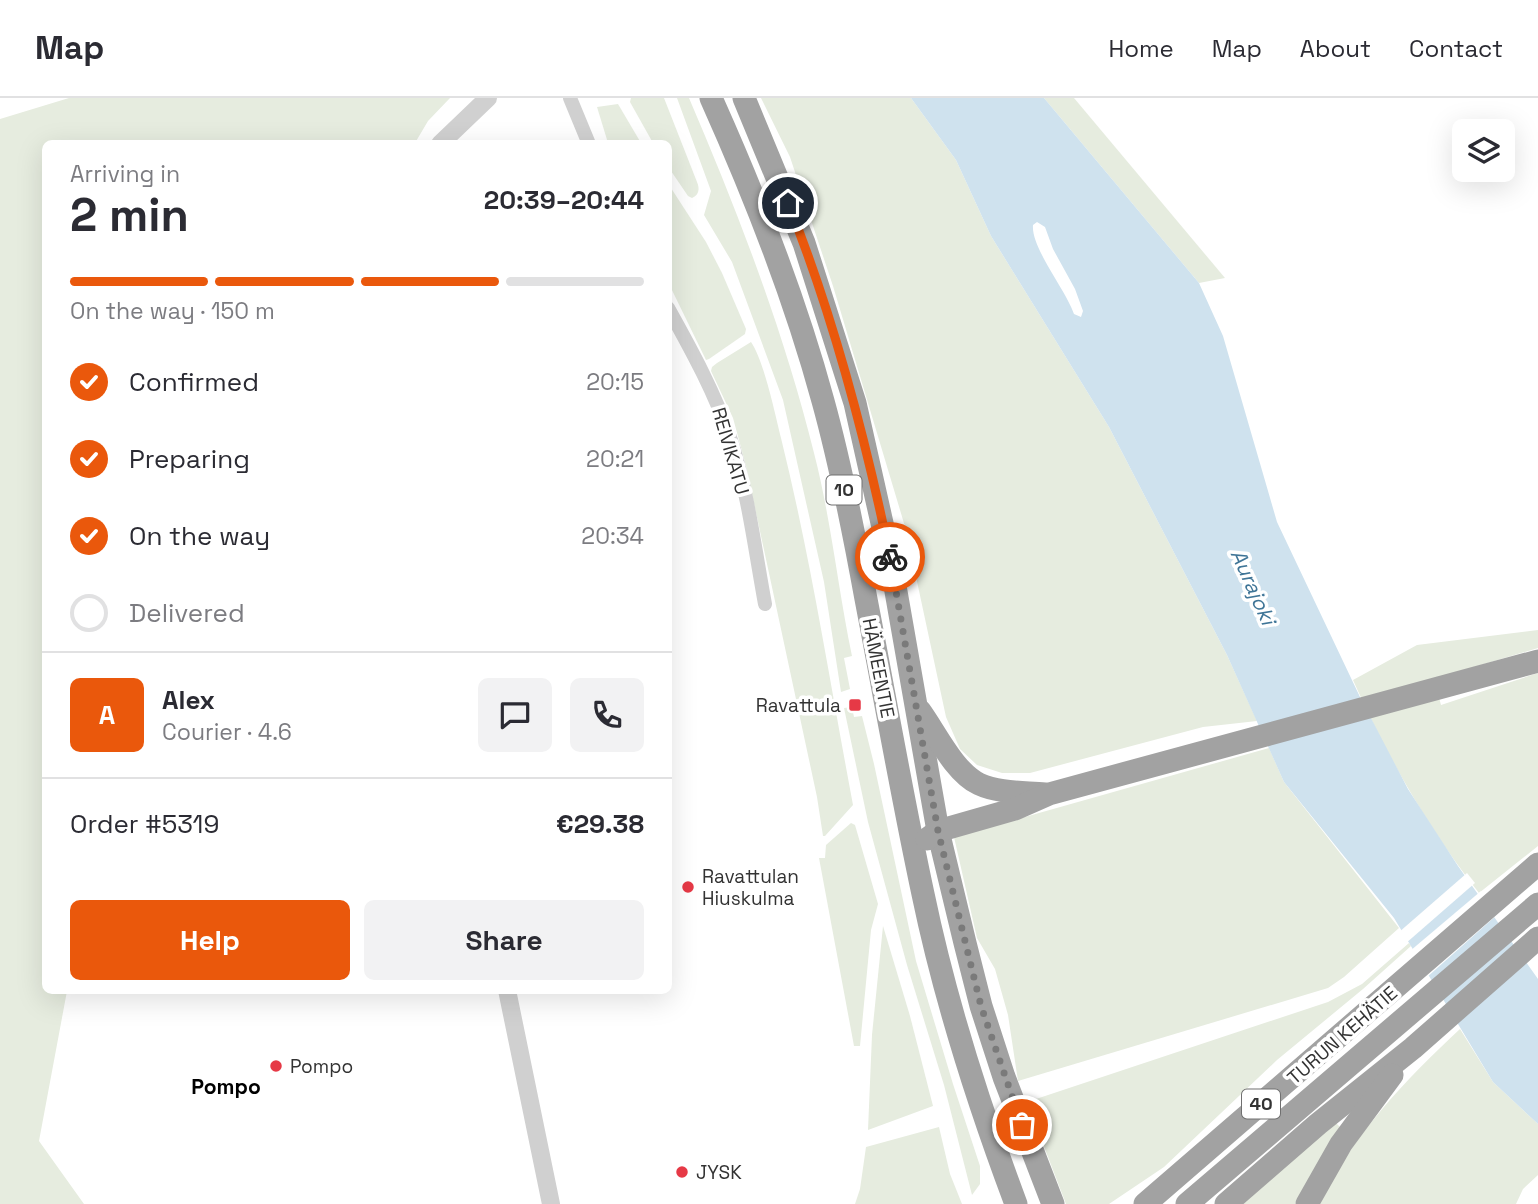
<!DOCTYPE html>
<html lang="en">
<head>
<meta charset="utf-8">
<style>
  :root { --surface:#fff; --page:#f2f2f3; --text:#2b2b33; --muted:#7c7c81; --line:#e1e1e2; --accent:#ea580c }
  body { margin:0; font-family:"Space Grotesk",sans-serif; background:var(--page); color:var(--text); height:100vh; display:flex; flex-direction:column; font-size:26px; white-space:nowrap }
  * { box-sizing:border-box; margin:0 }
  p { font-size:23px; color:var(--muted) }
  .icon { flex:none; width:38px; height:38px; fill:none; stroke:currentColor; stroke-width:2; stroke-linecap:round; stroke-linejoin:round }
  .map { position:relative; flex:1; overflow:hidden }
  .side { position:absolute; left:42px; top:42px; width:630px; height:854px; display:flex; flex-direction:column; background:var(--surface); border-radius:10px; box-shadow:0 7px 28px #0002 }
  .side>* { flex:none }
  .tools { position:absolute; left:1452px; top:21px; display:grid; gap:14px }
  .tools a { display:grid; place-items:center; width:63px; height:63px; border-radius:10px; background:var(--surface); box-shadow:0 7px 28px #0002; font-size:35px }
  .pin { position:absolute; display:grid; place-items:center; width:60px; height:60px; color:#fff; margin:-30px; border:4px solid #fff; border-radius:50%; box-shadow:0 2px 7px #0007 }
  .courier { position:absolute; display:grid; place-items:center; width:70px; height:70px; margin:-35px; border:5px solid #ea580c; border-radius:50%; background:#fff; color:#222; box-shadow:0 2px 9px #0007 }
  .overview em { font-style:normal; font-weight:600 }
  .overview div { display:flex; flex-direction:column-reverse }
  .overview { display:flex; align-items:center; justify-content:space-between; height:119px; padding:0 28px }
  h1 { font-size:46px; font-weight:600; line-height:52px }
  .bar { display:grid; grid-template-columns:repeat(4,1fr); gap:10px 7px; align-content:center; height:84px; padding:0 28px }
  .bar i { height:9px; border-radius:5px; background:var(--line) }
  .bar .on { background:var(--accent) }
  .bar p { grid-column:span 4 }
  .line { display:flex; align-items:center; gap:18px; padding:0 28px; border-top:2px solid var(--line) }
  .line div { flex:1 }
  .round { display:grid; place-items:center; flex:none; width:74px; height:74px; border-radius:10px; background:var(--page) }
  ol { padding:0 28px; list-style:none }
  li { display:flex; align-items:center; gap:21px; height:77px }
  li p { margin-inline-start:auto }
  li .icon { padding:7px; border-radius:50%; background:var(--accent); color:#fff; stroke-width:4 }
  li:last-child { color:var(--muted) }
  li i { width:38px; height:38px; border:4px solid var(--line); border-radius:50% }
  .cta { display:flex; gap:14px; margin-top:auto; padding:14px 28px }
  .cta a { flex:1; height:80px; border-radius:10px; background:var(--accent); color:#fff; font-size:28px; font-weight:600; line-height:80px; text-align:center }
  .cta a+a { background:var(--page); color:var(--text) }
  header { display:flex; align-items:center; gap:42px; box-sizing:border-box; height:98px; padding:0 35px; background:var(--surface); border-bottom:2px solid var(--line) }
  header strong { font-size:33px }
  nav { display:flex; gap:38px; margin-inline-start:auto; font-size:24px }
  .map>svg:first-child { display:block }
  .green { fill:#e6ecdf }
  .water { fill:#cfe2ee; fill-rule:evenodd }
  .pier { fill:#fff }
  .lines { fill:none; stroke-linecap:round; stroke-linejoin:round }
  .minor { stroke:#d0d0d0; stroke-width:14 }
  .tertiary { stroke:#d0d0d0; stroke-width:18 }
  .trunk { stroke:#a2a2a2; stroke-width:23 }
  .done { stroke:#7a7a7a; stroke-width:7; stroke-dasharray:0 12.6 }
  .route { stroke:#ea580c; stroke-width:9 }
  .poi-dot { fill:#e63946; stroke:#fff; stroke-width:2.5 }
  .labels { text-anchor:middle; stroke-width:7; stroke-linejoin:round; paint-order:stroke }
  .shield { fill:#fff; stroke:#707070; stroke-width:2 }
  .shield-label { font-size:18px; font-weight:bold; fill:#333 }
  .street-label { font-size:19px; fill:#333; stroke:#fff }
  .poi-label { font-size:19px; fill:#333; stroke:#fff; text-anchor:start }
  .water-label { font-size:21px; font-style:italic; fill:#3f7597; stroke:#fff }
  .neighbourhood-label { font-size:21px; font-weight:bold; fill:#000; stroke:#fff }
</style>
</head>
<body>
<header>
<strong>Map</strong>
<nav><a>Home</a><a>Map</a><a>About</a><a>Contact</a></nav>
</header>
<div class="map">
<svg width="1538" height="1106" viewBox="0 0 1538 1106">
  <rect width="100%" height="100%" fill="#fff"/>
  <g class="green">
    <polygon points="69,0 450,0 428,23 415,45 46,46 46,892 67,893 39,1043 84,1106 0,1106 0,21"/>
    <path d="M 631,0 L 664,0 L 697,84 C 700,91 699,97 692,100 L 688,98 L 669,70 L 668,46 L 653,45 L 630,4 Z"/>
    <path d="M 677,0 L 689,0 C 738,114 784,234 814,355 C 831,421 838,491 852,558 L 844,560 L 850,591 L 841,594 L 824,484 L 783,302 L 732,164 L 704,117 L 711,93 Z"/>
    <polygon points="761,0 911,0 956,62 991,138 1109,329 1227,557 1257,623 1203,629 1030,675 1002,675 977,667 960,651 946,619 906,432 833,188 790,59"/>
    <polygon points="1044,0 1074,0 1225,180 1199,185"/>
    <polygon points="618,6 641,45 608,45 597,9"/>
    <polygon points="669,87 706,144 722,175 746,231 745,236 709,261 706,262 669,186"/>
    <path d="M 751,244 C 764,263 775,316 781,340 C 811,461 830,585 853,707 L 825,738 L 823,738 L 817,699 L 746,368 L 733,320 L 711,273 L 712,269 L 717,265 Z"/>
    <path d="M 1538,532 L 1538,550 L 1434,581 L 1441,607 L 1538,575 L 1538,748 L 1479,795 C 1428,730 1386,657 1353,582 L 1417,547 Z"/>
    <polygon points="852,609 854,619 862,618 874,666 916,863 953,986 980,1068 980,1086 972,1097 944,987 907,867 868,724 844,610"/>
    <polygon points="1269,650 1284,684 1399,830 1344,879 1328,890 1018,983 1008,917 995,871 977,840 954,739"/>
    <polygon points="851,725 855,727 878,806 871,832 860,948 854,948 819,760 825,760 826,747"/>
    <polygon points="883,828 910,918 933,1008 868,1032 872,937"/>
    <polygon points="1409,845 1411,848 1363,891 1277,962 1164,1069 1109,1106 1066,1106 1027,1004 1328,904 1362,886"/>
    <path d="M 1460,931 L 1493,984 L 1538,1026 L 1538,1077 L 1523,1091 L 1516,1106 L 1319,1106 C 1351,1039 1406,981 1460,931 Z"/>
    <polygon points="1335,1024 1342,1031 1295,1106 1243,1106"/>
    <polygon points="939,1029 950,1076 962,1106 855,1106 860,1091 866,1049"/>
  </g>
  <path class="water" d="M 911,0 L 1044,0 L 1199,185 L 1223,238 L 1277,424 L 1360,599 L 1408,691 L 1458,768 L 1538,881 L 1538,1026 L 1493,984 L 1394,820 L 1284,684 L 1227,557 L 1109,329 L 991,138 L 956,62 ZM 1037,124 L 1045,129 L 1053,151 L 1075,191 L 1083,213 L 1081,219 L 1074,216 C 1066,192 1031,150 1033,127 Z"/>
  <g class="pier">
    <polygon points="1467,775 1475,785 1405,846 1398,835"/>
    <polygon points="1481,793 1498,816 1426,880 1410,853"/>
  </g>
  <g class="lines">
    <g class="minor">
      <polyline points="570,0 589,46"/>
      <path d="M 668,210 C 692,253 715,295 731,342 C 748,394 755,452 765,506"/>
    </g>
    <g class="tertiary">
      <polyline points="440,46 488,0"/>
      <polyline points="507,892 551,1106"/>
    </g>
    <g class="trunk">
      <path d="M 711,0 C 755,98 795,200 823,303 C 841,368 854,435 866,501 C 885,600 902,698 923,796 C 945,902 978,1005 1016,1106"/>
      <polyline points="744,0 804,145 855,305 891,465 938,733 965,845 981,908 1004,979 1053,1106"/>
      <path d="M 920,613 C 936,635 954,674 979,686 C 998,695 1023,694 1045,696"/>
      <polyline points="927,741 938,733 1015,711 1049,696 1538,563"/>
      <polyline points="1145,1106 1538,766"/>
      <polyline points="1187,1106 1538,806"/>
      <polyline points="1226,1106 1318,1026 1413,950 1538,840"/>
      <polyline points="1307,1106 1341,1046 1392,977"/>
    </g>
  </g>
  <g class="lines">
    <polyline class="done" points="890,459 938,733 981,908 1022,1027"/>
    <path class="route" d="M 788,105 C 834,219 865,338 890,459"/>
  </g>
  <g class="poi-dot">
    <rect x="848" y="600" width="14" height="14" rx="3.5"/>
    <circle cx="688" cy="789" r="7"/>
    <circle cx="276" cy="968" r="7"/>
    <circle cx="682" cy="1074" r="7"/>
  </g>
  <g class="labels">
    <g class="shield">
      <rect x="826.5" y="377.5" width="35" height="29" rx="5"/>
      <rect x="1242" y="991.5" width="38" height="29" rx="5"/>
    </g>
    <g class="shield-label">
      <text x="844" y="398">10</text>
      <text x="1261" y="1012">40</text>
    </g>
    <g class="street-label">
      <text transform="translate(731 353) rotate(74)" y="7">REIVIKATU</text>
      <text transform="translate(879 570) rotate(79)" y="7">HÄMEENTIE</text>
      <text transform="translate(1342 937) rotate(-41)" y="7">TURUN KEHÄTIE</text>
    </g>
    <g class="poi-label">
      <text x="841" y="614" text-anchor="end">Ravattula</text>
      <text x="702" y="785">Ravattulan<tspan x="702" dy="22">Hiuskulma</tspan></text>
      <text x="290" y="975">Pompo</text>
      <text x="696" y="1081">JYSK</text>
    </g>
    <g class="water-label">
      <text transform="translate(1253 489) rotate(66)" y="7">Aurajoki</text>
    </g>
    <g class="neighbourhood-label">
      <text x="226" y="996">Pompo</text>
    </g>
  </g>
</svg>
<div class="tools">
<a><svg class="icon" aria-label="layers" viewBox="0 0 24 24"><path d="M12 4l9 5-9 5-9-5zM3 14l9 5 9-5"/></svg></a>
</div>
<div class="pin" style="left:1022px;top:1027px;background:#ea580c"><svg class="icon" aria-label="bag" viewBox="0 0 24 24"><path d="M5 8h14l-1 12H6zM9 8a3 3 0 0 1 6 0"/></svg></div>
<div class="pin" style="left:788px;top:105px;background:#1f2937"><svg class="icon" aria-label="home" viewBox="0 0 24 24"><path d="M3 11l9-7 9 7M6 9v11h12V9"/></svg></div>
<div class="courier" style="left:890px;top:459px"><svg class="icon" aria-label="bike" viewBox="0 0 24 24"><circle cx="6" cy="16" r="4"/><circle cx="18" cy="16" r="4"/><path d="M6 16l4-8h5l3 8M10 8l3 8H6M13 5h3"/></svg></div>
<section class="side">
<div class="overview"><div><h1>2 min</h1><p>Arriving in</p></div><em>20:39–20:44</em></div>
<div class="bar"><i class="on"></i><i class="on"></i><i class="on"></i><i></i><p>On the way · 150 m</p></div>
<ol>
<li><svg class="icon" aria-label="check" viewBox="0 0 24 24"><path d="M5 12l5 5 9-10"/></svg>Confirmed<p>20:15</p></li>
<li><svg class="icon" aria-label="check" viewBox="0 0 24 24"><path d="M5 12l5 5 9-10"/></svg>Preparing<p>20:21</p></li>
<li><svg class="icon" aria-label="check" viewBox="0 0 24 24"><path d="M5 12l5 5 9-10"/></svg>On the way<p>20:34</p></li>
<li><i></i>Delivered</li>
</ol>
<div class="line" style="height:126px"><b class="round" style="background:var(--accent);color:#fff">A</b><div><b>Alex</b><p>Courier · 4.6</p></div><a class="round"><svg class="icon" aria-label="chat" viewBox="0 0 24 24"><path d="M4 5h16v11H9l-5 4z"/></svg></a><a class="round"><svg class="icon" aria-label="phone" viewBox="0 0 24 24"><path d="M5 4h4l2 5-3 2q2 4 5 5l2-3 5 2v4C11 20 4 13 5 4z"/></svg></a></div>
<div class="line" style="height:91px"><div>Order #5319</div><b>€29.38</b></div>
<div class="cta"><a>Help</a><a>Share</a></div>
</section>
</div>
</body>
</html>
